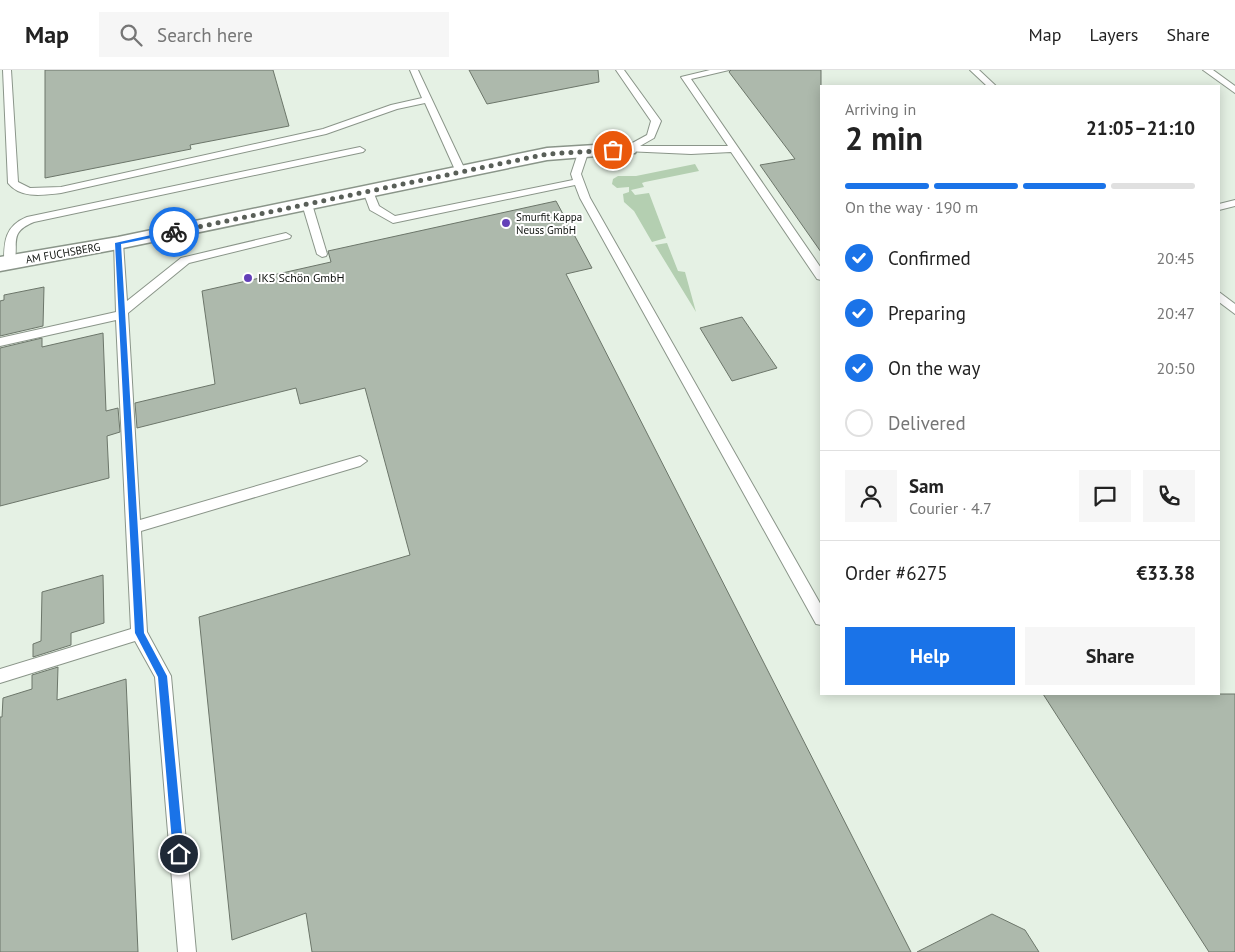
<!DOCTYPE html>
<html lang="en">
<head>
<meta charset="utf-8">
<style>
  :root { --surface:#fff; --page:#f6f6f6; --text:#222; --muted:#767676; --line:#e0e0e0; --accent:#1a73e8 }
  body { margin:0; font-family:"PT Sans",sans-serif; background:var(--page); color:var(--text); height:100vh; display:flex; flex-direction:column; font-size:19px; white-space:nowrap }
  * { box-sizing:border-box; margin:0 }
  p { font-size:16px; color:var(--muted) }
  .icon { flex:none; width:28px; height:28px; fill:none; stroke:currentColor; stroke-width:2; stroke-linecap:round; stroke-linejoin:round }
  .map { position:relative; flex:1; overflow:hidden }
  .sheet { position:absolute; left:820px; top:15px; width:400px; height:610px; display:flex; flex-direction:column; background:var(--surface); border-radius:0px; box-shadow:0 2px 12px #0003 }
  .sheet>* { flex:none }
  .pin { position:absolute; display:grid; place-items:center; width:42px; height:42px; color:#fff; margin:-21px; border:2px solid #fff; border-radius:50%; box-shadow:0 1px 5px #0007 }
  .courier { position:absolute; display:grid; place-items:center; width:50px; height:50px; margin:-25px; border:4px solid #1a73e8; border-radius:50%; background:#fff; color:#222; box-shadow:0 1px 6px #0007 }
  .head em { font-style:normal; font-weight:600 }
  .head div { display:flex; flex-direction:column-reverse }
  .head { display:flex; align-items:center; justify-content:space-between; height:85px; padding:0 25px }
  h1 { font-size:32px; font-weight:600; line-height:38px }
  .bar { display:grid; grid-template-columns:repeat(4,1fr); gap:8px 5px; align-content:center; height:60px; padding:0 25px }
  .bar i { height:6px; border-radius:4px; background:var(--line) }
  .bar .on { background:var(--accent) }
  .bar p { grid-column:span 4 }
  .line { display:flex; align-items:center; gap:12px; padding:0 25px; border-top:1px solid var(--line) }
  .line div { flex:1 }
  .round { display:grid; place-items:center; flex:none; width:52px; height:52px; border-radius:0px; background:var(--page) }
  ol { padding:0 25px; list-style:none }
  li { display:flex; align-items:center; gap:15px; height:55px }
  li p { margin-inline-start:auto }
  li .icon { padding:5px; border-radius:50%; background:var(--accent); color:#fff; stroke-width:4 }
  li:last-child { color:var(--muted) }
  li i { width:28px; height:28px; border:2px solid var(--line); border-radius:50% }
  .primary-button { display:flex; gap:10px; margin-top:auto; padding:10px 25px }
  .primary-button a { flex:1; height:58px; border-radius:0px; background:var(--accent); color:#fff; font-size:20px; font-weight:600; line-height:58px; text-align:center }
  .primary-button a+a { background:var(--page); color:var(--text) }
  header { display:flex; align-items:center; gap:30px; box-sizing:border-box; height:70px; padding:0 25px; background:var(--surface); border-bottom:1px solid var(--line) }
  header strong { font-size:24px }
  nav { display:flex; gap:28px; margin-inline-start:auto; font-size:18px }
  .search { width:350px; height:45px; background:var(--page); display:flex; align-items:center; gap:12px; box-sizing:border-box; padding:0 18px; border-radius:0px; color:var(--muted); font-size:19px }
  .map>svg:first-child { display:block }
  .green { fill:#b4cfb1 }
  .building { fill:#adb9ac; stroke:#6c766a }
  .lines { fill:none; stroke-linecap:round; stroke-linejoin:round }
  .lane-casing { stroke:#8a9589; stroke-width:2 }
  .street-casing { stroke:#8a9589; stroke-width:3 }
  .lane { fill:#fff; fill-rule:evenodd }
  .street { fill:#fff; fill-rule:evenodd }
  .route { fill:#1a73e8 }
  .done { stroke:#595f58; stroke-width:5; stroke-dasharray:0 9 }
  .poi-dot { fill:#6340b8; stroke:#fff; stroke-width:2 }
  .labels { text-anchor:middle; stroke-width:4; stroke-linejoin:round; paint-order:stroke }
  .far-poi-label { font-size:11px; fill:#0d110d; stroke:#fff; text-anchor:start }
  .far-street-label { font-size:11px; fill:#0d110d; stroke:#fff }
  .poi-label { font-size:12px; fill:#0d110d; stroke:#fff; text-anchor:start }
</style>
</head>
<body>
<header>
<strong>Map</strong>
<div class="search"><svg class="icon" aria-label="search" viewBox="0 0 24 24"><circle cx="10" cy="10" r="6"/><path d="M15 15l6 6"/></svg>Search here</div>
<nav><a>Map</a><a>Layers</a><a>Share</a></nav>
</header>
<div class="map">
<svg width="1235" height="882" viewBox="0 0 1235 882">
  <rect width="100%" height="100%" fill="#e5f1e4"/>
  <g class="green">
    <polygon points="695,94 699,101 645,112 642,113 644,117 631,120 635,125 649,123 666,168 652,172 634,141 624,132 623,124 629,122 629,117 617,118 612,114 613,109 618,106 636,106"/>
    <polygon points="667,173 678,201 685,202 696,242 655,175"/>
  </g>
  <g class="building">
    <polygon points="45,0 273,0 289,56 190,75 191,79 45,108"/>
    <polygon points="469,0 598,0 599,12 487,34"/>
    <polygon points="731,0 821,0 821,182 760,95 795,89 729,2"/>
    <polygon points="556,131 592,198 566,204 911,882 312,882 306,843 232,870 199,547 410,485 365,318 300,334 296,318 137,358 135,333 215,314 202,221 331,192 328,181"/>
    <polygon points="44,217 43,256 0,266 0,231 4,230 4,225"/>
    <polygon points="742,247 777,298 732,311 700,258"/>
    <polygon points="103,263 106,341 118,338 120,362 107,366 109,408 0,436 0,278 42,268 42,277"/>
    <polygon points="103,505 104,553 71,563 71,575 33,587 33,574 41,571 42,522"/>
    <polygon points="58,597 57,630 126,609 138,882 0,882 0,647 2,647 3,628 32,619 32,605"/>
    <polygon points="1043,624 1235,624 1235,882 1209,882"/>
    <polygon points="992,844 1025,860 1039,882 917,882"/>
  </g>
  <g class="lines">
    <defs>
      <g id="lane">
        <path d="M 3,0 L 11,0 L 18,112 L 30,118 L 61,117 L 323,59 L 391,35 L 422,28 L 410,0 L 418,0 L 466,102 L 461,105 L 456,102 L 425,33 L 397,39 L 326,64 L 61,123 C 43,125 21,129 8,113 Z"/>
        <polygon points="616,0 624,0 661,51 654,68 640,76 728,76 681,7 710,0 729,0 691,9 821,198 821,210 817,209 731,82 691,84 625,81 625,77 647,65 651,51"/>
        <polygon points="970,0 979,0 996,16 987,16"/>
        <polygon points="1203,0 1213,0 1235,16 1235,23"/>
        <path d="M 360,77 L 365,80 L 363,82 L 34,152 C 6,163 21,176 13,195 L 5,195 L 4,193 C 4,171 5,156 27,147 Z"/>
        <polygon points="584,77 589,80 581,104 590,128 821,535 821,555 816,554 580,128 575,115 393,153 370,140 363,121 364,119 372,119 379,136 395,146 573,110 571,104 579,80"/>
        <polygon points="1235,130 1235,136 1219,140 1219,134"/>
        <polygon points="307,131 312,134 327,184 326,186 322,187 317,184 302,134"/>
        <polygon points="286,163 291,166 290,168 189,193 128,243 140,450 360,386 367,391 360,396 141,461 147,562 171,606 196,882 178,882 155,607 135,571 0,613 0,599 131,559 116,250 0,276 0,268 116,242 114,171 122,171 123,173 127,231 181,188"/>
        <polygon points="1219,222 1235,234 1235,244 1219,232"/>
      </g>
      <polygon id="street" points="628,73 635,75 637,79 635,83 547,90 118,179 0,201 0,187 118,167 547,78"/>
    </defs>
    <use href="#lane" class="lane-casing"/>
    <use href="#street" class="street-casing"/>
    <use href="#lane" class="lane"/>
    <use href="#street" class="street"/>
  </g>
  <polygon class="route" points="174,160 176,163 121,174 144,563 167,606 184,784 179,789 173,784 158,607 135,563 115,173"/>
  <g class="lines">
    <polyline class="done" points="174,162 547,84 613,80"/>
  </g>
  <g class="poi-dot">
    <circle cx="506" cy="153" r="5"/>
    <circle cx="248" cy="208" r="5"/>
  </g>
  <g class="labels">
    <g class="far-poi-label">
      <text x="516" y="151">Smurfit Kappa<tspan x="516" dy="13">Neuss GmbH</tspan></text>
    </g>
    <g class="far-street-label">
      <text transform="translate(63 183) rotate(-10)" y="4">AM FUCHSBERG</text>
    </g>
    <g class="poi-label">
      <text x="258" y="212">IKS Schön GmbH</text>
    </g>
  </g>
</svg>
<div class="pin" style="left:613px;top:80px;background:#ea580c"><svg class="icon" aria-label="bag" viewBox="0 0 24 24"><path d="M5 8h14l-1 12H6zM9 8a3 3 0 0 1 6 0"/></svg></div>
<div class="pin" style="left:179px;top:784px;background:#1f2937"><svg class="icon" aria-label="home" viewBox="0 0 24 24"><path d="M3 11l9-7 9 7M6 9v11h12V9"/></svg></div>
<div class="courier" style="left:174px;top:162px"><svg class="icon" aria-label="bike" viewBox="0 0 24 24"><circle cx="6" cy="16" r="4"/><circle cx="18" cy="16" r="4"/><path d="M6 16l4-8h5l3 8M10 8l3 8H6M13 5h3"/></svg></div>
<section class="sheet">
<div class="head"><div><h1>2 min</h1><p>Arriving in</p></div><em>21:05–21:10</em></div>
<div class="bar"><i class="on"></i><i class="on"></i><i class="on"></i><i></i><p>On the way · 190 m</p></div>
<ol>
<li><svg class="icon" aria-label="check" viewBox="0 0 24 24"><path d="M5 12l5 5 9-10"/></svg>Confirmed<p>20:45</p></li>
<li><svg class="icon" aria-label="check" viewBox="0 0 24 24"><path d="M5 12l5 5 9-10"/></svg>Preparing<p>20:47</p></li>
<li><svg class="icon" aria-label="check" viewBox="0 0 24 24"><path d="M5 12l5 5 9-10"/></svg>On the way<p>20:50</p></li>
<li><i></i>Delivered</li>
</ol>
<div class="line" style="height:90px"><a class="round"><svg class="icon" aria-label="person" viewBox="0 0 24 24"><circle cx="12" cy="8" r="4"/><path d="M4 21q1-7 8-7t8 7"/></svg></a><div><b>Sam</b><p>Courier · 4.7</p></div><a class="round"><svg class="icon" aria-label="chat" viewBox="0 0 24 24"><path d="M4 5h16v11H9l-5 4z"/></svg></a><a class="round"><svg class="icon" aria-label="phone" viewBox="0 0 24 24"><path d="M5 4h4l2 5-3 2q2 4 5 5l2-3 5 2v4C11 20 4 13 5 4z"/></svg></a></div>
<div class="line" style="height:65px"><div>Order #6275</div><b>€33.38</b></div>
<div class="primary-button"><a>Help</a><a>Share</a></div>
</section>
</div>
</body>
</html>
